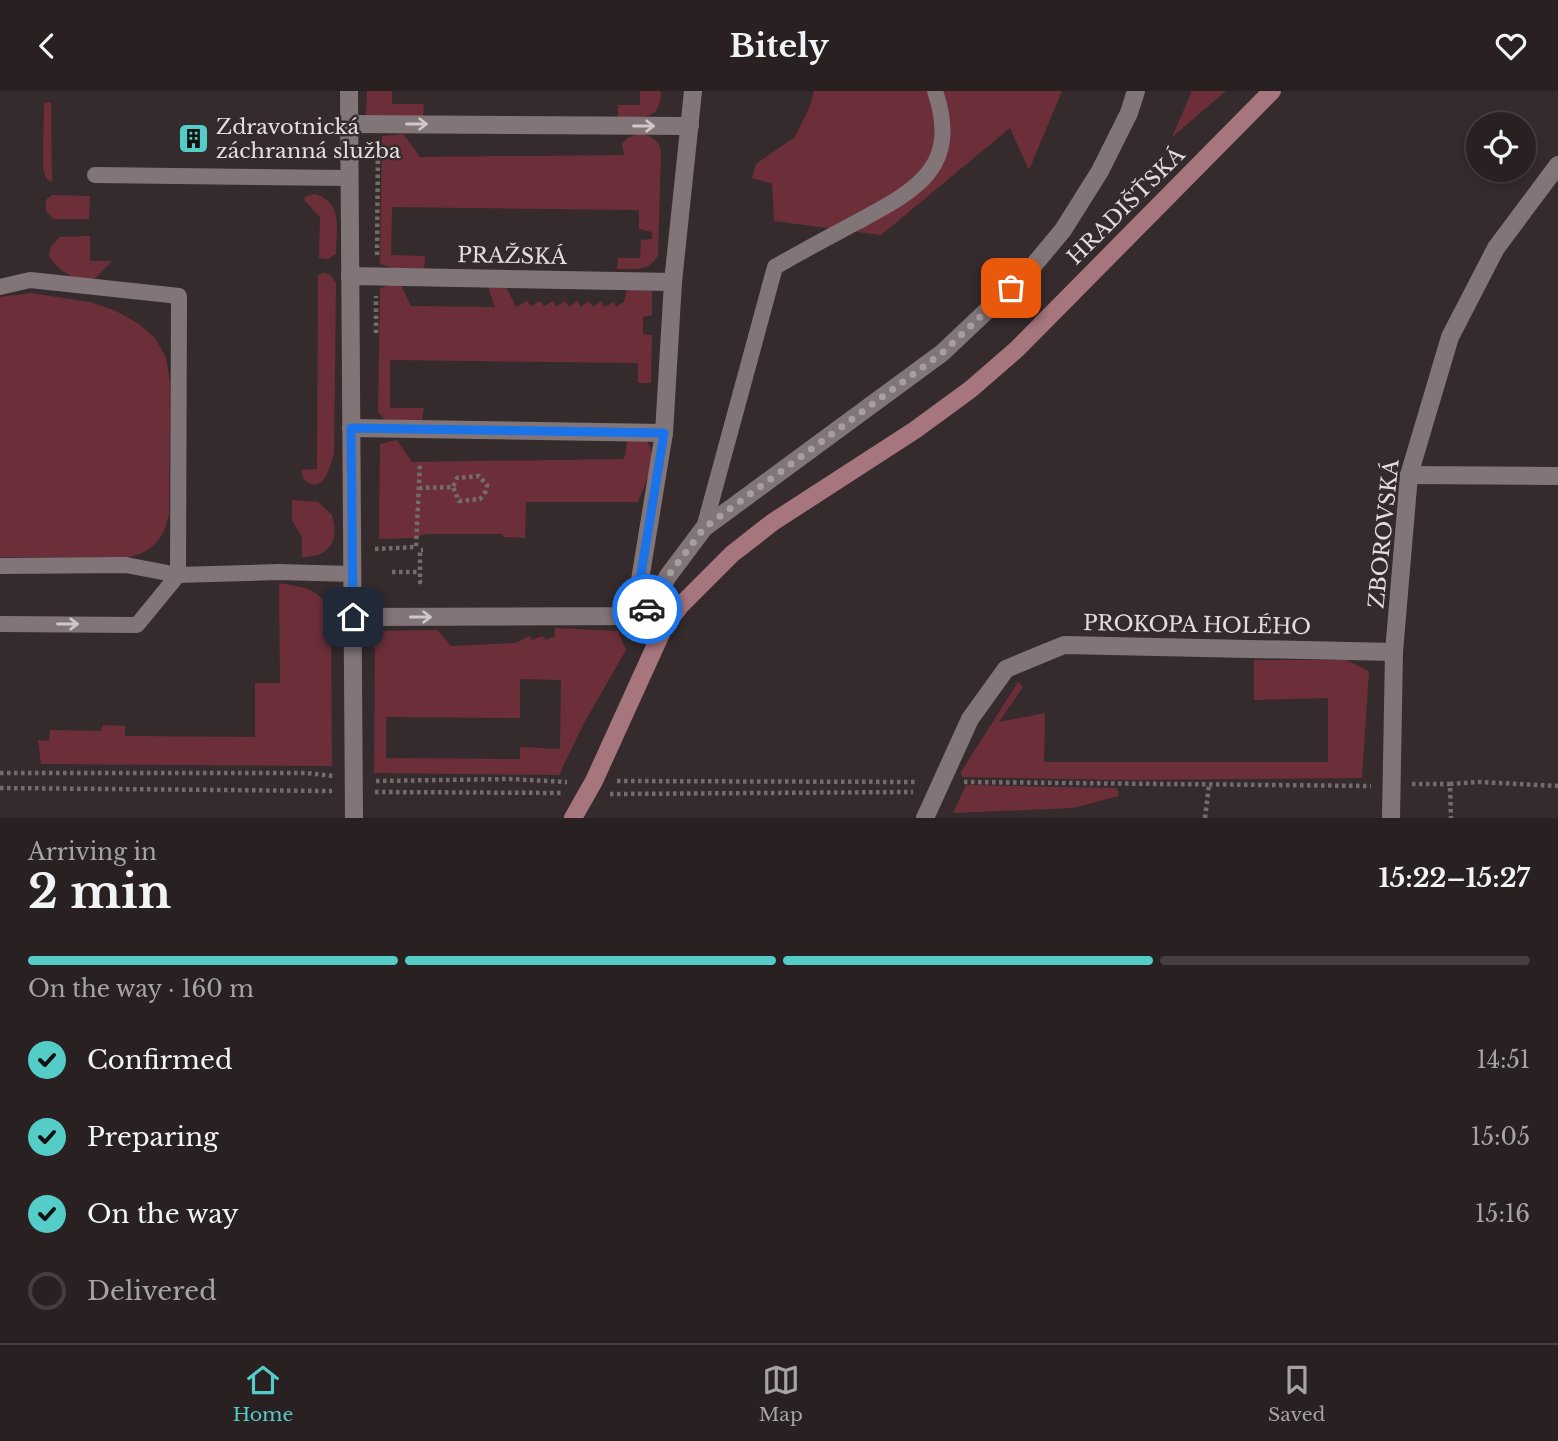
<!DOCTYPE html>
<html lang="en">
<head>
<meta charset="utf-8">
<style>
  :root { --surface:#282021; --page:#342d2e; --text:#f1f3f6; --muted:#a5a3a5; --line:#443e3f; --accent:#54cdc8 }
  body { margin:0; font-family:"Libre Baskerville",serif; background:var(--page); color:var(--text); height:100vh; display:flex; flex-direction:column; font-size:26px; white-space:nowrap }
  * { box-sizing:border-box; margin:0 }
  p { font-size:23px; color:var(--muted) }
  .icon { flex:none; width:38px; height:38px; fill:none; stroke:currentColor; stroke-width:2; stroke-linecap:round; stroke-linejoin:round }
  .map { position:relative; height:727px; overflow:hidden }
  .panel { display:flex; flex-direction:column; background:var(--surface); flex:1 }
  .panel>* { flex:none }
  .tools { position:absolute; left:1466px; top:21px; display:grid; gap:14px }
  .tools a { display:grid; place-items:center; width:70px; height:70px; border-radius:50%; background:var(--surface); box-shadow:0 4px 10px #0003,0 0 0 2px var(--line); font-size:35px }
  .pin { position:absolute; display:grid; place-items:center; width:60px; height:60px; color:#fff; margin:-30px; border-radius:14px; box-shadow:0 4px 10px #0006 }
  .courier { position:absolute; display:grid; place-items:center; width:70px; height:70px; margin:-35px; border:5px solid #1a73e8; border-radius:50%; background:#fff; color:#222; box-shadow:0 2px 9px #0007 }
  .headline em { font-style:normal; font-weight:700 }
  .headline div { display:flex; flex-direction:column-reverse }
  .headline { display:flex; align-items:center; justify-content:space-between; height:119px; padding:0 28px }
  h1 { font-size:46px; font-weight:700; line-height:52px }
  .bar { display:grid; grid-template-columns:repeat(4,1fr); gap:10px 7px; align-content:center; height:84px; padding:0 28px }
  .bar i { height:9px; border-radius:5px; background:var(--line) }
  .bar .on { background:var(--accent) }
  .bar p { grid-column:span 4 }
  ol { padding:0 28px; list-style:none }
  li { display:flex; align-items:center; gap:21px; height:77px }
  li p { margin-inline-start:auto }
  li .icon { padding:7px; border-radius:50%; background:var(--accent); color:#111; stroke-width:4 }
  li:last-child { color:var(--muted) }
  li i { width:38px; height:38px; border:4px solid var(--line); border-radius:50% }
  header { display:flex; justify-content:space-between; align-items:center; height:91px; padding:0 28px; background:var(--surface); font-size:32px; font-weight:700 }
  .tab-bar { display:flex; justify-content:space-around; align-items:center; height:98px; border-top:2px solid var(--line); background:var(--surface); font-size:19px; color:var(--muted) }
  .tab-bar a { display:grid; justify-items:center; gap:4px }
  .tab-bar .on { color:var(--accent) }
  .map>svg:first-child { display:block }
  .green { fill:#6c2f3a; fill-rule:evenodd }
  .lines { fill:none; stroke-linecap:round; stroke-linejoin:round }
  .path { stroke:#746b6c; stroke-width:4.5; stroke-dasharray:3.5 3.5; stroke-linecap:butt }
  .lane { stroke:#817577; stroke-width:16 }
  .street { stroke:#817577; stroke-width:18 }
  .secondary { stroke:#a6757e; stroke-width:18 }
  .oneway { stroke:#cfc8c9 }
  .done { stroke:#a69f9f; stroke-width:7; stroke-dasharray:0 12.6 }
  .route { stroke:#1a73e8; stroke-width:9 }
  .labels { text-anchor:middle; stroke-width:5; stroke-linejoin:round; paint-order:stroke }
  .poi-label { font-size:21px; fill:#e3dddd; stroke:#352b2c; text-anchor:start }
  .street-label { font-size:21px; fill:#e3dddd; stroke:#352b2c }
</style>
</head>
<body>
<header><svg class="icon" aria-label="back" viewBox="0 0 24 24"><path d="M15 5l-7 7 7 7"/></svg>Bitely<svg class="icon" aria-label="heart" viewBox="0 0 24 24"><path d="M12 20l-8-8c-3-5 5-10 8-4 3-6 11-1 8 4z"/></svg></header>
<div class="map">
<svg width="1558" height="727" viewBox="0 0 1558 727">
  <rect width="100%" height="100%" fill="#352b2c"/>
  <g class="green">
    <polygon points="367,0 392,0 392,13 424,13 423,26 366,26"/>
    <path d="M 640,0 L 661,0 C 660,32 643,25 618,26 L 618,14 L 640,14 Z"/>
    <polygon points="814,0 1062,0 1029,79 1010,37 881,144 774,130 772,93 752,87 756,73 795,46 810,15"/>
    <polygon points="1192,0 1226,0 1172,46"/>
    <polygon points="51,11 52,91 47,88 43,78 44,12"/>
    <path d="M 640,42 C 652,46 658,48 661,60 L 658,164 C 650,181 634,178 617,178 L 618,167 L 640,167 L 641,149 L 652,148 L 652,141 L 639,138 L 639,119 L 392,116 L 391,164 L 425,165 L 424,177 L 392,177 L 380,173 L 382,45 L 403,43 L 420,66 L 624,64 L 622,53 L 627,47 Z"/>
    <path d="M 315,103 C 344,112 336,138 336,163 L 328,168 L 319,167 L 320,126 L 304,109 L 305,106 Z"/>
    <polygon points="52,104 90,105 89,128 54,128 46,120 46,109"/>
    <path d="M 90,145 L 90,170 L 112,170 L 94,188 C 75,191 58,180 49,165 L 51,155 L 60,146 Z"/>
    <path d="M 324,182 L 330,183 L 336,192 L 334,363 C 329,378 324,404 304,389 L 301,379 L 317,378 L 318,184 Z"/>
    <polygon points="391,194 401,194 411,215 495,216 488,196 506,196 516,216 527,210 531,215 540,210 544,215 553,210 556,216 565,210 569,216 577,210 581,216 589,210 593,216 601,210 604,216 614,211 616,216 624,211 628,195 640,194 652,200 652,224 643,226 643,243 652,244 651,292 638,292 638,272 390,269 390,317 424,317 422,330 387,330 378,321 380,197"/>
    <path d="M 31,202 L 90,211 L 116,220 L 139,233 L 155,247 L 166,267 L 170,292 L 169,423 C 164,449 152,461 126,467 L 0,466 L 0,206 Z"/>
    <path d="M 397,349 L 412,371 L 623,368 L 625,365 L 627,350 L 646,350 C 661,365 644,394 638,411 L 526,411 L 525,447 L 503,446 L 503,443 L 426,443 L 413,447 L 379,448 L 380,353 Z"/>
    <path d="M 292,409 L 318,411 L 332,424 C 340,451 329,466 302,466 L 302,446 L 292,429 Z"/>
    <path d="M 279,492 C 306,497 317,496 331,521 L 332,675 L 41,673 L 38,649 L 49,650 L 50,639 L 101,640 L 103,634 L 125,635 L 125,645 L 255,646 L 255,592 L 280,592 Z"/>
    <path d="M 555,537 L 618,540 L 626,559 L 584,632 L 559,684 L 374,682 L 375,558 L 373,558 L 378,540 L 438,539 L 451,555 L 515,552 L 530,545 L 532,549 L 542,545 L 546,549 L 555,545 ZM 520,588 L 561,589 L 560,658 L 520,656 L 520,668 L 386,667 L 386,626 L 520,627 Z"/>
    <polygon points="1254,569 1346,569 1369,580 1362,687 1117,689 962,686 961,681 1018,591 1023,596 999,631 1045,622 1044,671 1328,671 1328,607 1254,609"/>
    <polygon points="966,694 1117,697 1119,705 1073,717 953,722"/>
  </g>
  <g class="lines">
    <g class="path">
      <polyline points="377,164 378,53"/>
      <polyline points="376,242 376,205"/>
      <polyline points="419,397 453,396 457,387 479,385 487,394 486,400 480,408 459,410 453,396"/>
      <polyline points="375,458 416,456 420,371"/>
      <polyline points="392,481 420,481"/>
      <polyline points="422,491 420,491 420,459 423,459"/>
      <polyline points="0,682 307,682 333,685"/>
      <polyline points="376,690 509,688 567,691"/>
      <polyline points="617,690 917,691"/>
      <polyline points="964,691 1371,695"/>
      <polyline points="1412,693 1450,693 1451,727"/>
      <polyline points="1450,693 1479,691 1558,695"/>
      <polyline points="0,697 332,700"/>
      <polyline points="375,701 563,702"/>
      <polyline points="610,703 913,701"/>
      <polyline points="1205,727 1209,694"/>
    </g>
    <g class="lane">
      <polyline points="95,84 349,87"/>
      <polyline points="0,196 30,189 179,205 178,484 137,534 0,533"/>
      <path d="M 704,437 L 775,176 C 802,160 829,146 857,131 C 916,99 961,77 935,0"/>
      <polyline points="0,475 126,474 178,484 279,481 352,483"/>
    </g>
    <g class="street">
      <polyline points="349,0 354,727"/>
      <polyline points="349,33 690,35"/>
      <polyline points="350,185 673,191"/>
      <polyline points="351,337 664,342"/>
      <polyline points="1409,384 1558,385"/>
      <polyline points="648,522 668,485 704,437 942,262 1028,181 1063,139 1100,80 1129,22 1136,0"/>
      <polyline points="648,522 640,489 664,342 673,191 693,0"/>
      <polyline points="353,526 638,525 648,522 656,529"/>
      <polyline points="925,727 970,628 1006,578 1064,554 1394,561"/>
      <polyline points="1391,727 1394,561 1409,384 1450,246 1496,157 1558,74"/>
    </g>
    <polyline class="secondary" points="573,727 594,690 664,536 680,515 732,463 773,431 915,339 971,298 1017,258 1272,0"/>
  </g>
  <defs><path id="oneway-shaft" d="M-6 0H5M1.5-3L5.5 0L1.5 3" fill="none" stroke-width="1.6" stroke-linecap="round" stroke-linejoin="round" transform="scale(1.75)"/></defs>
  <g class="oneway">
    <use href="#oneway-shaft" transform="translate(417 33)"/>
    <use href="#oneway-shaft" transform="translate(644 35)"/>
    <use href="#oneway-shaft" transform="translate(421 526)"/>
    <use href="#oneway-shaft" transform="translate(68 533)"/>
  </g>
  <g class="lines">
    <polyline class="done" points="647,518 648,522 668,485 704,437 942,262 1011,197"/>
    <polyline class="route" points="353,526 351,337 664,342 640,489 647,518"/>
  </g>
  <defs>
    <symbol id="building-square" viewBox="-11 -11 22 22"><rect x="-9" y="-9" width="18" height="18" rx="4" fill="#54cdc8" stroke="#352b2c"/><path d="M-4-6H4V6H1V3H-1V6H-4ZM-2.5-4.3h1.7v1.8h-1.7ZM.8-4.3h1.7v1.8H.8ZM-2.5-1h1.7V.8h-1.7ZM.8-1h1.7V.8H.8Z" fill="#111"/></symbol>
  </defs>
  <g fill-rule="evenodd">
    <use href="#building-square" x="176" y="30" width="35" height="35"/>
  </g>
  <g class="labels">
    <g class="poi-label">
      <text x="216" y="43">Zdravotnická<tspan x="216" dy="24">záchranná služba</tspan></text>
    </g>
    <g class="street-label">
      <text transform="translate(1126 115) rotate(-45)" y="7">HRADIŠŤSKÁ</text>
      <text transform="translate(512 165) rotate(1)" y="7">PRAŽSKÁ</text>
      <text transform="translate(1384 443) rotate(-84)" y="7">ZBOROVSKÁ</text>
      <text transform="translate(1197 534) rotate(1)" y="7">PROKOPA HOLÉHO</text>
    </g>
  </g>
</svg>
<div class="tools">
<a><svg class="icon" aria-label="locate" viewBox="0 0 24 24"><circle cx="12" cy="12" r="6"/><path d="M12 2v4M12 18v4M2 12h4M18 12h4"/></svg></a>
</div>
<div class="pin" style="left:1011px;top:197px;background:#ea580c"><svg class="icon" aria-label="bag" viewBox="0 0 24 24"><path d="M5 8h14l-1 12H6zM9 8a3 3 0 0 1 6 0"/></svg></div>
<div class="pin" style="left:353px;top:526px;background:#1f2937"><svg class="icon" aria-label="home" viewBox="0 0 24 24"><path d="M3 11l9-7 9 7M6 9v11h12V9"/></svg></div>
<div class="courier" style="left:647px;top:518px"><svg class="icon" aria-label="car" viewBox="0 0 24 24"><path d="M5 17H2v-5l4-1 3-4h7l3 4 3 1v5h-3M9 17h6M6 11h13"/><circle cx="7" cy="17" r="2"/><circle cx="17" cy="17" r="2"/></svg></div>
</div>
<section class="panel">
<div class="headline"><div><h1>2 min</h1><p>Arriving in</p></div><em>15:22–15:27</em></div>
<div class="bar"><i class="on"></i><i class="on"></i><i class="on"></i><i></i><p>On the way · 160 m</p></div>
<ol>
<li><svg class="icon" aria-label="check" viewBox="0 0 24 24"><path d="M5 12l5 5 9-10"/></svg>Confirmed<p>14:51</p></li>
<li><svg class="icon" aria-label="check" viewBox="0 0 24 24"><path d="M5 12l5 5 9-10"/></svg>Preparing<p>15:05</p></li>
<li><svg class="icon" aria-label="check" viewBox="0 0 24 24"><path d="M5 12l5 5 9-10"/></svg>On the way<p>15:16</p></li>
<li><i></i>Delivered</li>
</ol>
</section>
<nav class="tab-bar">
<a class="on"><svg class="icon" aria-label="home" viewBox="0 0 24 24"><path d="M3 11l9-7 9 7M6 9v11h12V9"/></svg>Home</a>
<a><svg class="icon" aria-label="map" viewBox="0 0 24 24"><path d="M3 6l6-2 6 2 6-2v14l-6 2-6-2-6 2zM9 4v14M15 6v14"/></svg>Map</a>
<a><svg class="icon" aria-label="saved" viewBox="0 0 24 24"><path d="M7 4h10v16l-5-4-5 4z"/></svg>Saved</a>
</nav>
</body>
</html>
